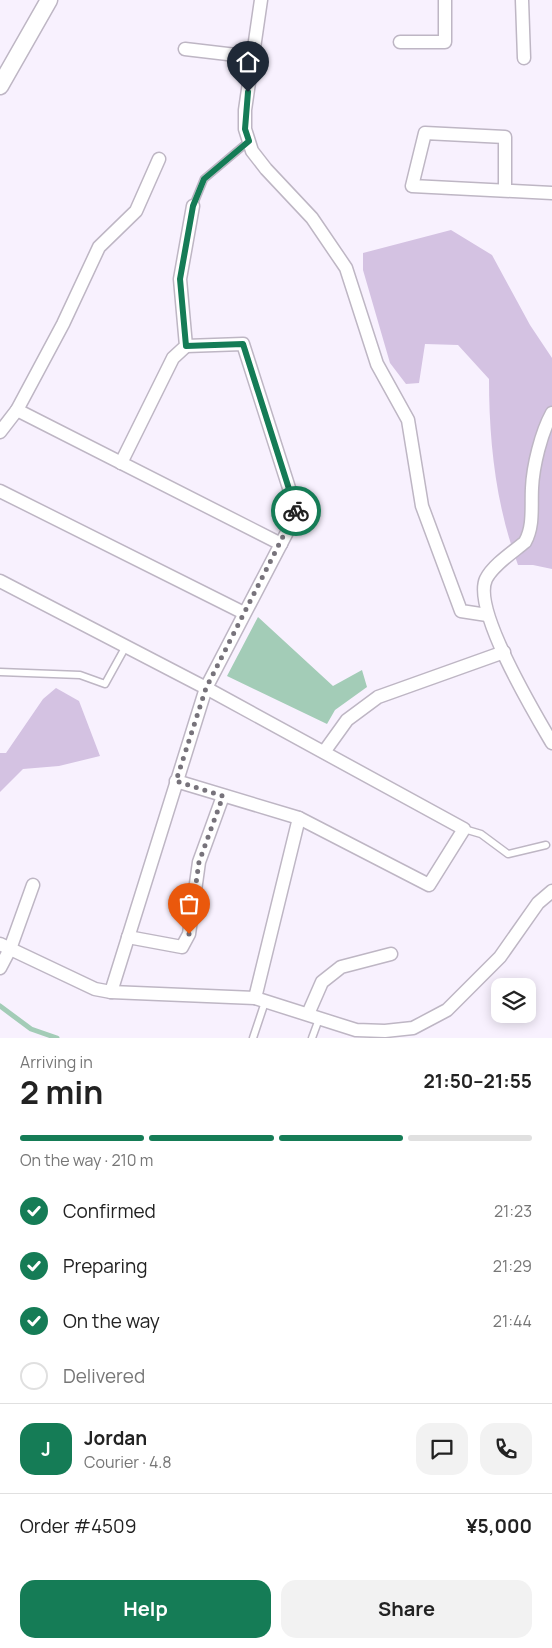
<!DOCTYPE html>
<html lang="en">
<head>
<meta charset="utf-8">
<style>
  :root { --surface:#fff; --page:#f2f2f2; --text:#222; --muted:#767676; --line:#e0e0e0; --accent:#157c56 }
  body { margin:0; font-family:Manrope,sans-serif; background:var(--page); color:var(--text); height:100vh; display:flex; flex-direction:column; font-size:19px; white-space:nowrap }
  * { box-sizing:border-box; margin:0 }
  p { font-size:16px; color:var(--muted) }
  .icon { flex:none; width:28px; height:28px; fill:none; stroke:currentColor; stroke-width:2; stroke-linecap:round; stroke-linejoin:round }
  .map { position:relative; height:1038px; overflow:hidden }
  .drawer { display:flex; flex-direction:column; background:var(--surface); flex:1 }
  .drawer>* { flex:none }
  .buttons { position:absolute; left:491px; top:978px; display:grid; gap:10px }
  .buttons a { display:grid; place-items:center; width:45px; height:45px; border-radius:10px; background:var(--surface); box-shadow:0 2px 12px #0003; font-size:25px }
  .pin { position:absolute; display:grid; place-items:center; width:42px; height:42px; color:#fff; margin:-51px -21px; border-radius:50% 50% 50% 0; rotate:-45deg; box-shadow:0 0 5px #0007 }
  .pin .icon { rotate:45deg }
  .courier { position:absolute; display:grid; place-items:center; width:50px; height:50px; margin:-25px; border:4px solid #157c56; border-radius:50%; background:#fff; color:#222; box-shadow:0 1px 6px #0007 }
  .overview em { font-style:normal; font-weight:700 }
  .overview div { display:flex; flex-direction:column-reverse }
  .overview { display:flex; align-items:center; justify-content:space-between; height:85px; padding:0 20px }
  h1 { font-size:32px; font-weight:700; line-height:38px }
  .bar { display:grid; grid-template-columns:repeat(4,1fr); gap:8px 5px; align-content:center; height:60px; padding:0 20px }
  .bar i { height:6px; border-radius:4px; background:var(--line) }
  .bar .on { background:var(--accent) }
  .bar p { grid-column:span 4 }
  .line { display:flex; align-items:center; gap:12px; padding:0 20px; border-top:1px solid var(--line) }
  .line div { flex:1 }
  .round { display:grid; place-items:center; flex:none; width:52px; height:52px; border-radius:15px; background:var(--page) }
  ol { padding:0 20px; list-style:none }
  li { display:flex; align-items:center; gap:15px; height:55px }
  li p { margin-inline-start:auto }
  li .icon { padding:5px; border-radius:50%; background:var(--accent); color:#fff; stroke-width:4 }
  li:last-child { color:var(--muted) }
  li i { width:28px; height:28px; border:2px solid var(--line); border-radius:50% }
  .action { display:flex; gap:10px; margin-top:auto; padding:10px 20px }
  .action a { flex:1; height:58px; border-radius:15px; background:var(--accent); color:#fff; font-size:20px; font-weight:700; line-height:58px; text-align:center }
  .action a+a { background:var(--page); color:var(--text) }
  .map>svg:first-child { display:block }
  .green { fill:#d4c2e2 }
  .water { fill:#a3ccb7 }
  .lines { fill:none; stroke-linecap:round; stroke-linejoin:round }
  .stream { stroke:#a3ccb7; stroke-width:5 }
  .service-casing { stroke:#beb6c4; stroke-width:9 }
  .minor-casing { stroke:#beb6c4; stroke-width:15 }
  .tertiary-casing { stroke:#beb6c4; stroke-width:19 }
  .service { stroke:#fff; stroke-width:6 }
  .minor { stroke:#fff; stroke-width:12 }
  .tertiary { stroke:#fff; stroke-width:16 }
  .done { stroke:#77737b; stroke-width:5; stroke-dasharray:0 9 }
  .route { stroke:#157c56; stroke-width:6 }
</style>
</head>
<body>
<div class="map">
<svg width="552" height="1038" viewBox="0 0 552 1038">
  <rect width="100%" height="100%" fill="#f8f1fe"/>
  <g class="green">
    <path d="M 451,230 L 492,255 L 530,325 L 552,358 L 552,569 L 533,565 L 518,565 C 496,506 489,442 489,379 L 458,345 L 425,344 L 419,383 L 406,384 L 390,363 L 363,270 L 363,253 Z"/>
    <polygon points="56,688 79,701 100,756 59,766 23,769 0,792 0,753 6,753 43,699"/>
  </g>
  <polygon class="water" points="258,617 333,686 362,670 367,687 335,710 327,724 227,676"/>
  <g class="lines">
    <polyline class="stream" points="0,1006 31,1029 57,1038"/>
    <defs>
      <g id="service">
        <polyline points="193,206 204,179 249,141"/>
        <polyline points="0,672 80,675 105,684 126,646"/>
        <polyline points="464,829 481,834 508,854 546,845"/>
        <polyline points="253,1038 265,1002"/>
        <polyline points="312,1038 319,1019"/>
      </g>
      <g id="minor">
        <polyline points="261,0 245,110 245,129 252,151 266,169 312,218 346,268 377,364 408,420 422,506 461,611 487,615"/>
        <polyline points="522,0 524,58"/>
        <polyline points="400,42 445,42 445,0"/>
        <polyline points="185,49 253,57"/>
        <polyline points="505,190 505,137 425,133 412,186 552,193"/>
        <polyline points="17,410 281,544"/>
        <path d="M 552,413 C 541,433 533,466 532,488 C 531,507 534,526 525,542 C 513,552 493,565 486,579 C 472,609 535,714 552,743"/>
        <polyline points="0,432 17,410 63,324 99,247 136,211 159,159"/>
        <polyline points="121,463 173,358 186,346 180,279 193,206"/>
        <polyline points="0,491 244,613"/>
        <polyline points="0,581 206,688 464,829 429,885 299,818 176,781"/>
        <polyline points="324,752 347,720 378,697 504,652"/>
        <polyline points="128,937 182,947 189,934 199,862 223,796"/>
        <polyline points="0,944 95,989 111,992 255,998 356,1030 385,1031 413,1028 447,1010 500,957 538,903 552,891"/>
        <polyline points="0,968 10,949 33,885"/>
        <polyline points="111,992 206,688 297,513 243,344 186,346"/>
        <polyline points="255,998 299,818"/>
        <polyline points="308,1014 322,982 341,967 391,954"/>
      </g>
      <polyline id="tertiary" points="0,86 49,0"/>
    </defs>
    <use href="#service" class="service-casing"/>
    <use href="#minor" class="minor-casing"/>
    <use href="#tertiary" class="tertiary-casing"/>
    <use href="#service" class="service"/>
    <use href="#minor" class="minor"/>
    <use href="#tertiary" class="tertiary"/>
  </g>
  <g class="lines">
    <polyline class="done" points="189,934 199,862 223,796 176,781 206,688 296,511"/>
    <polyline class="route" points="248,92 245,129 249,141 204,179 193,206 180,279 186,346 243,344 296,511"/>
  </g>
</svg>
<div class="buttons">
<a><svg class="icon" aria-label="layers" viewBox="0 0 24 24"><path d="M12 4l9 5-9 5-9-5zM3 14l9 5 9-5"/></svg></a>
</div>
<div class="pin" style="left:189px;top:934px;background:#ea580c"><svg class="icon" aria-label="bag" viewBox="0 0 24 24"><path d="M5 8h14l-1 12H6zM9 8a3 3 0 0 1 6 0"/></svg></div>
<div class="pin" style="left:248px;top:92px;background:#1f2937"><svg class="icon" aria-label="home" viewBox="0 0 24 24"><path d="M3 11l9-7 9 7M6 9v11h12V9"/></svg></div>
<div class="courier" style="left:296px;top:511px"><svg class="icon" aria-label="bike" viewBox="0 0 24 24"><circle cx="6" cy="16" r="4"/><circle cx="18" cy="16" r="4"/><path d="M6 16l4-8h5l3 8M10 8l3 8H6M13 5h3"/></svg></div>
</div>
<section class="drawer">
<div class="overview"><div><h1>2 min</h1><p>Arriving in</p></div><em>21:50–21:55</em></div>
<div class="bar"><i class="on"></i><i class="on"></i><i class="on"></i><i></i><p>On the way · 210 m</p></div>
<ol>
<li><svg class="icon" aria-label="check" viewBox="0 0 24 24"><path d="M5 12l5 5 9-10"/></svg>Confirmed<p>21:23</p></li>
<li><svg class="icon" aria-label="check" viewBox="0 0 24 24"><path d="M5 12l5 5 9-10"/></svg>Preparing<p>21:29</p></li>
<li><svg class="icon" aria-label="check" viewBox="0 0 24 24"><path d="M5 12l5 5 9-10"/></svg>On the way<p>21:44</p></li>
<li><i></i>Delivered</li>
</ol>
<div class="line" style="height:90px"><b class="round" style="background:var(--accent);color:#fff">J</b><div><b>Jordan</b><p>Courier · 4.8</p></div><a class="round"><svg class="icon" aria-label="chat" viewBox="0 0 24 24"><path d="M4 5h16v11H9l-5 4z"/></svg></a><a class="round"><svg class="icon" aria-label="phone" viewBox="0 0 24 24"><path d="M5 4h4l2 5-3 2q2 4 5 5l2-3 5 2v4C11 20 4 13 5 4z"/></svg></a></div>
<div class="line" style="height:65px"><div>Order #4509</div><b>¥5,000</b></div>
<div class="action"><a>Help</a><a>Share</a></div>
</section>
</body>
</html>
